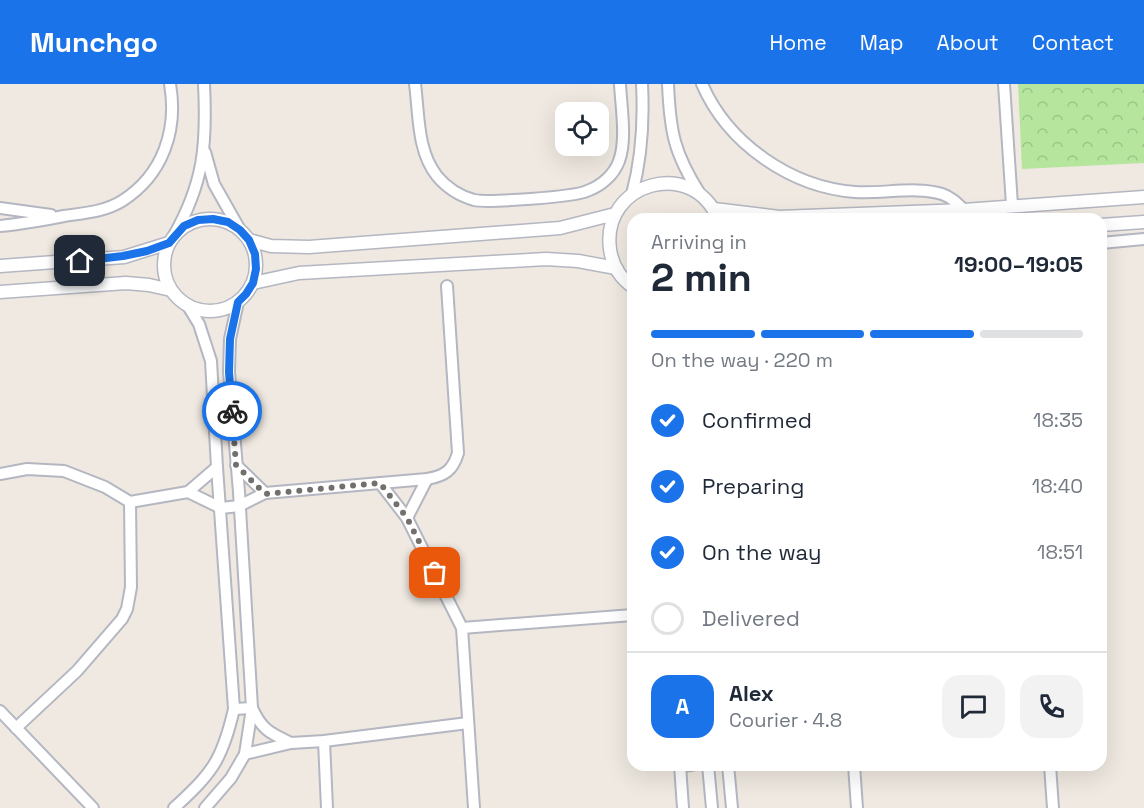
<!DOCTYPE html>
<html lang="en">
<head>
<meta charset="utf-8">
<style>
  :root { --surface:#fff; --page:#f2f2f3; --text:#1f2937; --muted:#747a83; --line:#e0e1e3; --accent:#1a73e8 }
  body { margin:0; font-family:"Space Grotesk",sans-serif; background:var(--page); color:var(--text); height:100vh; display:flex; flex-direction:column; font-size:22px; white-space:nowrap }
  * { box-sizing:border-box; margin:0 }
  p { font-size:20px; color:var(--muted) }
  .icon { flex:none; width:33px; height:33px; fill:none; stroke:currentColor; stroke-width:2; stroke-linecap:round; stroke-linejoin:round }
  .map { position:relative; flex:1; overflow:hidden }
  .panel { position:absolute; left:627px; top:129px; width:480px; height:558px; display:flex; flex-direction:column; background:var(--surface); border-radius:18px; box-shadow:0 6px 24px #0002 }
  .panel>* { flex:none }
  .controls { position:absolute; left:555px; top:18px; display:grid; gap:12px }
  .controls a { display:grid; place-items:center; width:54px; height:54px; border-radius:12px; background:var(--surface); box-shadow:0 6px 24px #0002; font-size:30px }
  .pin { position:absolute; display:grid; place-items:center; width:51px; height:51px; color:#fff; margin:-26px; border-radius:12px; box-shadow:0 3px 9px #0006 }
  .courier { position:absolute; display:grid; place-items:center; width:60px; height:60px; margin:-30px; border:4px solid #1a73e8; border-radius:50%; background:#fff; color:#222; box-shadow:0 2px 8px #0007 }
  .summary em { font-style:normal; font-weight:700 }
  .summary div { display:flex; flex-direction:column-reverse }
  .summary { display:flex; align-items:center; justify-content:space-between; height:102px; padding:0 24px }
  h1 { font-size:39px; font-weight:700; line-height:45px }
  .bar { display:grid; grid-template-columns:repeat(4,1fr); gap:9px 6px; align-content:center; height:72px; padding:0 24px }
  .bar i { height:8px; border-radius:4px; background:var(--line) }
  .bar .active { background:var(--accent) }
  .bar p { grid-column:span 4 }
  .line { display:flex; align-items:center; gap:15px; padding:0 24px; border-top:2px solid var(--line) }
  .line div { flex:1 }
  .round { display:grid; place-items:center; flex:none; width:63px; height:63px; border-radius:18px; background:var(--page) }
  ol { padding:0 24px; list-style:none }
  li { display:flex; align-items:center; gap:18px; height:66px }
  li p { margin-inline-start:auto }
  li .icon { padding:6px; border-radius:50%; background:var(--accent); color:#fff; stroke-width:4 }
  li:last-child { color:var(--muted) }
  li i { width:33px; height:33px; border:3px solid var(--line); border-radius:50% }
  header { display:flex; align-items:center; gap:36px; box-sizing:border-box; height:84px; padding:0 30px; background:var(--accent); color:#fff }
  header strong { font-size:28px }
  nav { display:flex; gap:33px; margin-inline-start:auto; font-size:21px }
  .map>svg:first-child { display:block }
  .park { fill:url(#park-crowns) }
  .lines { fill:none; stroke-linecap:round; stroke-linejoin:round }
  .minor-casing { stroke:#b4b7c1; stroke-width:14 }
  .tertiary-casing { stroke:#b4b7c1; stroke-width:15 }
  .minor { stroke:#fff; stroke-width:10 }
  .tertiary { stroke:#fff; stroke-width:12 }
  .done { stroke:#726f6d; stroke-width:6; stroke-dasharray:0 10.8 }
  .route { stroke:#1a73e8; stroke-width:8 }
</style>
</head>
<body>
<header>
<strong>Munchgo</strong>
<nav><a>Home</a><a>Map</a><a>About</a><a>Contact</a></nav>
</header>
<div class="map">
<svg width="1144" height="724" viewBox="0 0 1144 724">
  <defs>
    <pattern id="park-crowns" width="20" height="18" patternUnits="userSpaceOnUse" patternTransform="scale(1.5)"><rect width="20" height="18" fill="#b6e59e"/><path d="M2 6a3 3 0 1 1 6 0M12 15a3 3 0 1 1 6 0" fill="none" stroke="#9dc588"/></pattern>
  </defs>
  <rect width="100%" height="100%" fill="#efe9e1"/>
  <polygon class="park" points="1018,0 1144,0 1144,79 1022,85"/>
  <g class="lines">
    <defs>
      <g id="minor">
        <path d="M 415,0 C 419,30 417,67 437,92 C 446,103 460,112 474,116 C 488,119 574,113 587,107 C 601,102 614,91 619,77 C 627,56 621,22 620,0"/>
        <path d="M 668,0 C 670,48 674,69 700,110"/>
        <path d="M 702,0 C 728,60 791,103 855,108 C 882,110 917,102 942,110 C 951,113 957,119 964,126"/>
        <polyline points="1004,0 1012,121"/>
        <polyline points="205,68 214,100 240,146"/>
        <path d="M 632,110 C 642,73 644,39 642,0"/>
        <polyline points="0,124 51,131"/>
        <path d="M 0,142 C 22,140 43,136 64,132 C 84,129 104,128 122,117 C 163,91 178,46 170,0"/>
        <path d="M 173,153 C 204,99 207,61 204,0"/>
        <polyline points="1101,159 1144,155"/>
        <polyline points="236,381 265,409"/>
        <polyline points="0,390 27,385 64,387 105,403 130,418 188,408 217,383"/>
        <polyline points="380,399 407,434 462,544 474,724"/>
        <path d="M 188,408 L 221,424 L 239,422 L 265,409 L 427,395 C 445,392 453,386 458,369 L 447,202"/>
        <polyline points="407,434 427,395"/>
        <polyline points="462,544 633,531"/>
        <path d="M 234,625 L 252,624 C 262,646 270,649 291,659"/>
        <polyline points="0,627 93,724"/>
        <polyline points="16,644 77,587 122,535 127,525 131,503 130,418"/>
        <polyline points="324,657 327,724"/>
        <polyline points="245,670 291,659 324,657 468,639"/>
        <polyline points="680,681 683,724"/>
        <polyline points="708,681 712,724"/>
        <polyline points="728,681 732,724"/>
        <polyline points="854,681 857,724"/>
        <polyline points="1050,681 1053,724"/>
        <polyline points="680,682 692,681"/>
        <path d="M 174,724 C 212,689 222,677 234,625 L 217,383 L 211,277 L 199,240 L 188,222"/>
        <polyline points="205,724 231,694 245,670 252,624 239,408 229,288 230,255 238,218"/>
      </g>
      <g id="tertiary">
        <polyline points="714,125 779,133 964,126 1144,113"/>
        <circle cx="210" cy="181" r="46"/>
        <polyline points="1101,141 1144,138"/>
        <polyline points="249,156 271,162 309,163 560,144 615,130"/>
        <polyline points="0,182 124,173 169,159"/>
        <polyline points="253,199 299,189 546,175 578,177 616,184"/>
        <path d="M 633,203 C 620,194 612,180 610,165 C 601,98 693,73 718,135"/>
        <polyline points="0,208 126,199 149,201 171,206"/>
      </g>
    </defs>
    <use href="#minor" class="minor-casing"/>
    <use href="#tertiary" class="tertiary-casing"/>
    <use href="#minor" class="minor"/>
    <use href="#tertiary" class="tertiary"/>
  </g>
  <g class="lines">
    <polyline class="done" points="232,327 236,381 265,410 380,399 407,434 435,489"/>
    <polyline class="route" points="80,177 123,172 147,167 169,159 184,142 198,136 213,135 228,138 240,146 249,156 255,170 256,185 253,199 246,210 238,218 230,255 229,288 232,327"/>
  </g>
</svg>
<div class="controls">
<a><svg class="icon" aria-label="locate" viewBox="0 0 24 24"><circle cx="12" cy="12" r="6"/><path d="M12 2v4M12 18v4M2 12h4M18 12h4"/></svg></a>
</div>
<div class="pin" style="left:435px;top:489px;background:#ea580c"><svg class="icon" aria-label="bag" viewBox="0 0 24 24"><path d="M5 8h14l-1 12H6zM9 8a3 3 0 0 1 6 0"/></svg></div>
<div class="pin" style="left:80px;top:177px;background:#1f2937"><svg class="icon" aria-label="home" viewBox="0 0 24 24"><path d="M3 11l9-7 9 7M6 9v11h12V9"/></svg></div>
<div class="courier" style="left:232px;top:327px"><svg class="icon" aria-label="bike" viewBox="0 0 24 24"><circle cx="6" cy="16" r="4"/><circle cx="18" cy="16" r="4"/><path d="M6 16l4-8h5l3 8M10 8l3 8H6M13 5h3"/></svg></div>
<section class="panel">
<div class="summary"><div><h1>2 min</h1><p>Arriving in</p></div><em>19:00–19:05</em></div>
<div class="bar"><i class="active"></i><i class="active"></i><i class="active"></i><i></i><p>On the way · 220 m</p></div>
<ol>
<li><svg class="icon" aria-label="check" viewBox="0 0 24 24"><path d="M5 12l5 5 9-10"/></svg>Confirmed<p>18:35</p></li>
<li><svg class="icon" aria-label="check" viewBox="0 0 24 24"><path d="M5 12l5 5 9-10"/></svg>Preparing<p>18:40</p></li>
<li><svg class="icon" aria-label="check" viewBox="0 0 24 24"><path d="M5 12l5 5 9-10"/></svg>On the way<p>18:51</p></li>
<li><i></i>Delivered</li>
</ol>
<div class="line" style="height:108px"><b class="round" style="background:var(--accent);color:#fff">A</b><div><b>Alex</b><p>Courier · 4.8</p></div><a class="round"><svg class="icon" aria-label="chat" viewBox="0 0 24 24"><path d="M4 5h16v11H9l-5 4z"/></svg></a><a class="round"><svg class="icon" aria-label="phone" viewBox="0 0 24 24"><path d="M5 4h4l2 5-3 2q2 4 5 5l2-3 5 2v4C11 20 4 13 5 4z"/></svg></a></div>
</section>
</div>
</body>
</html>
